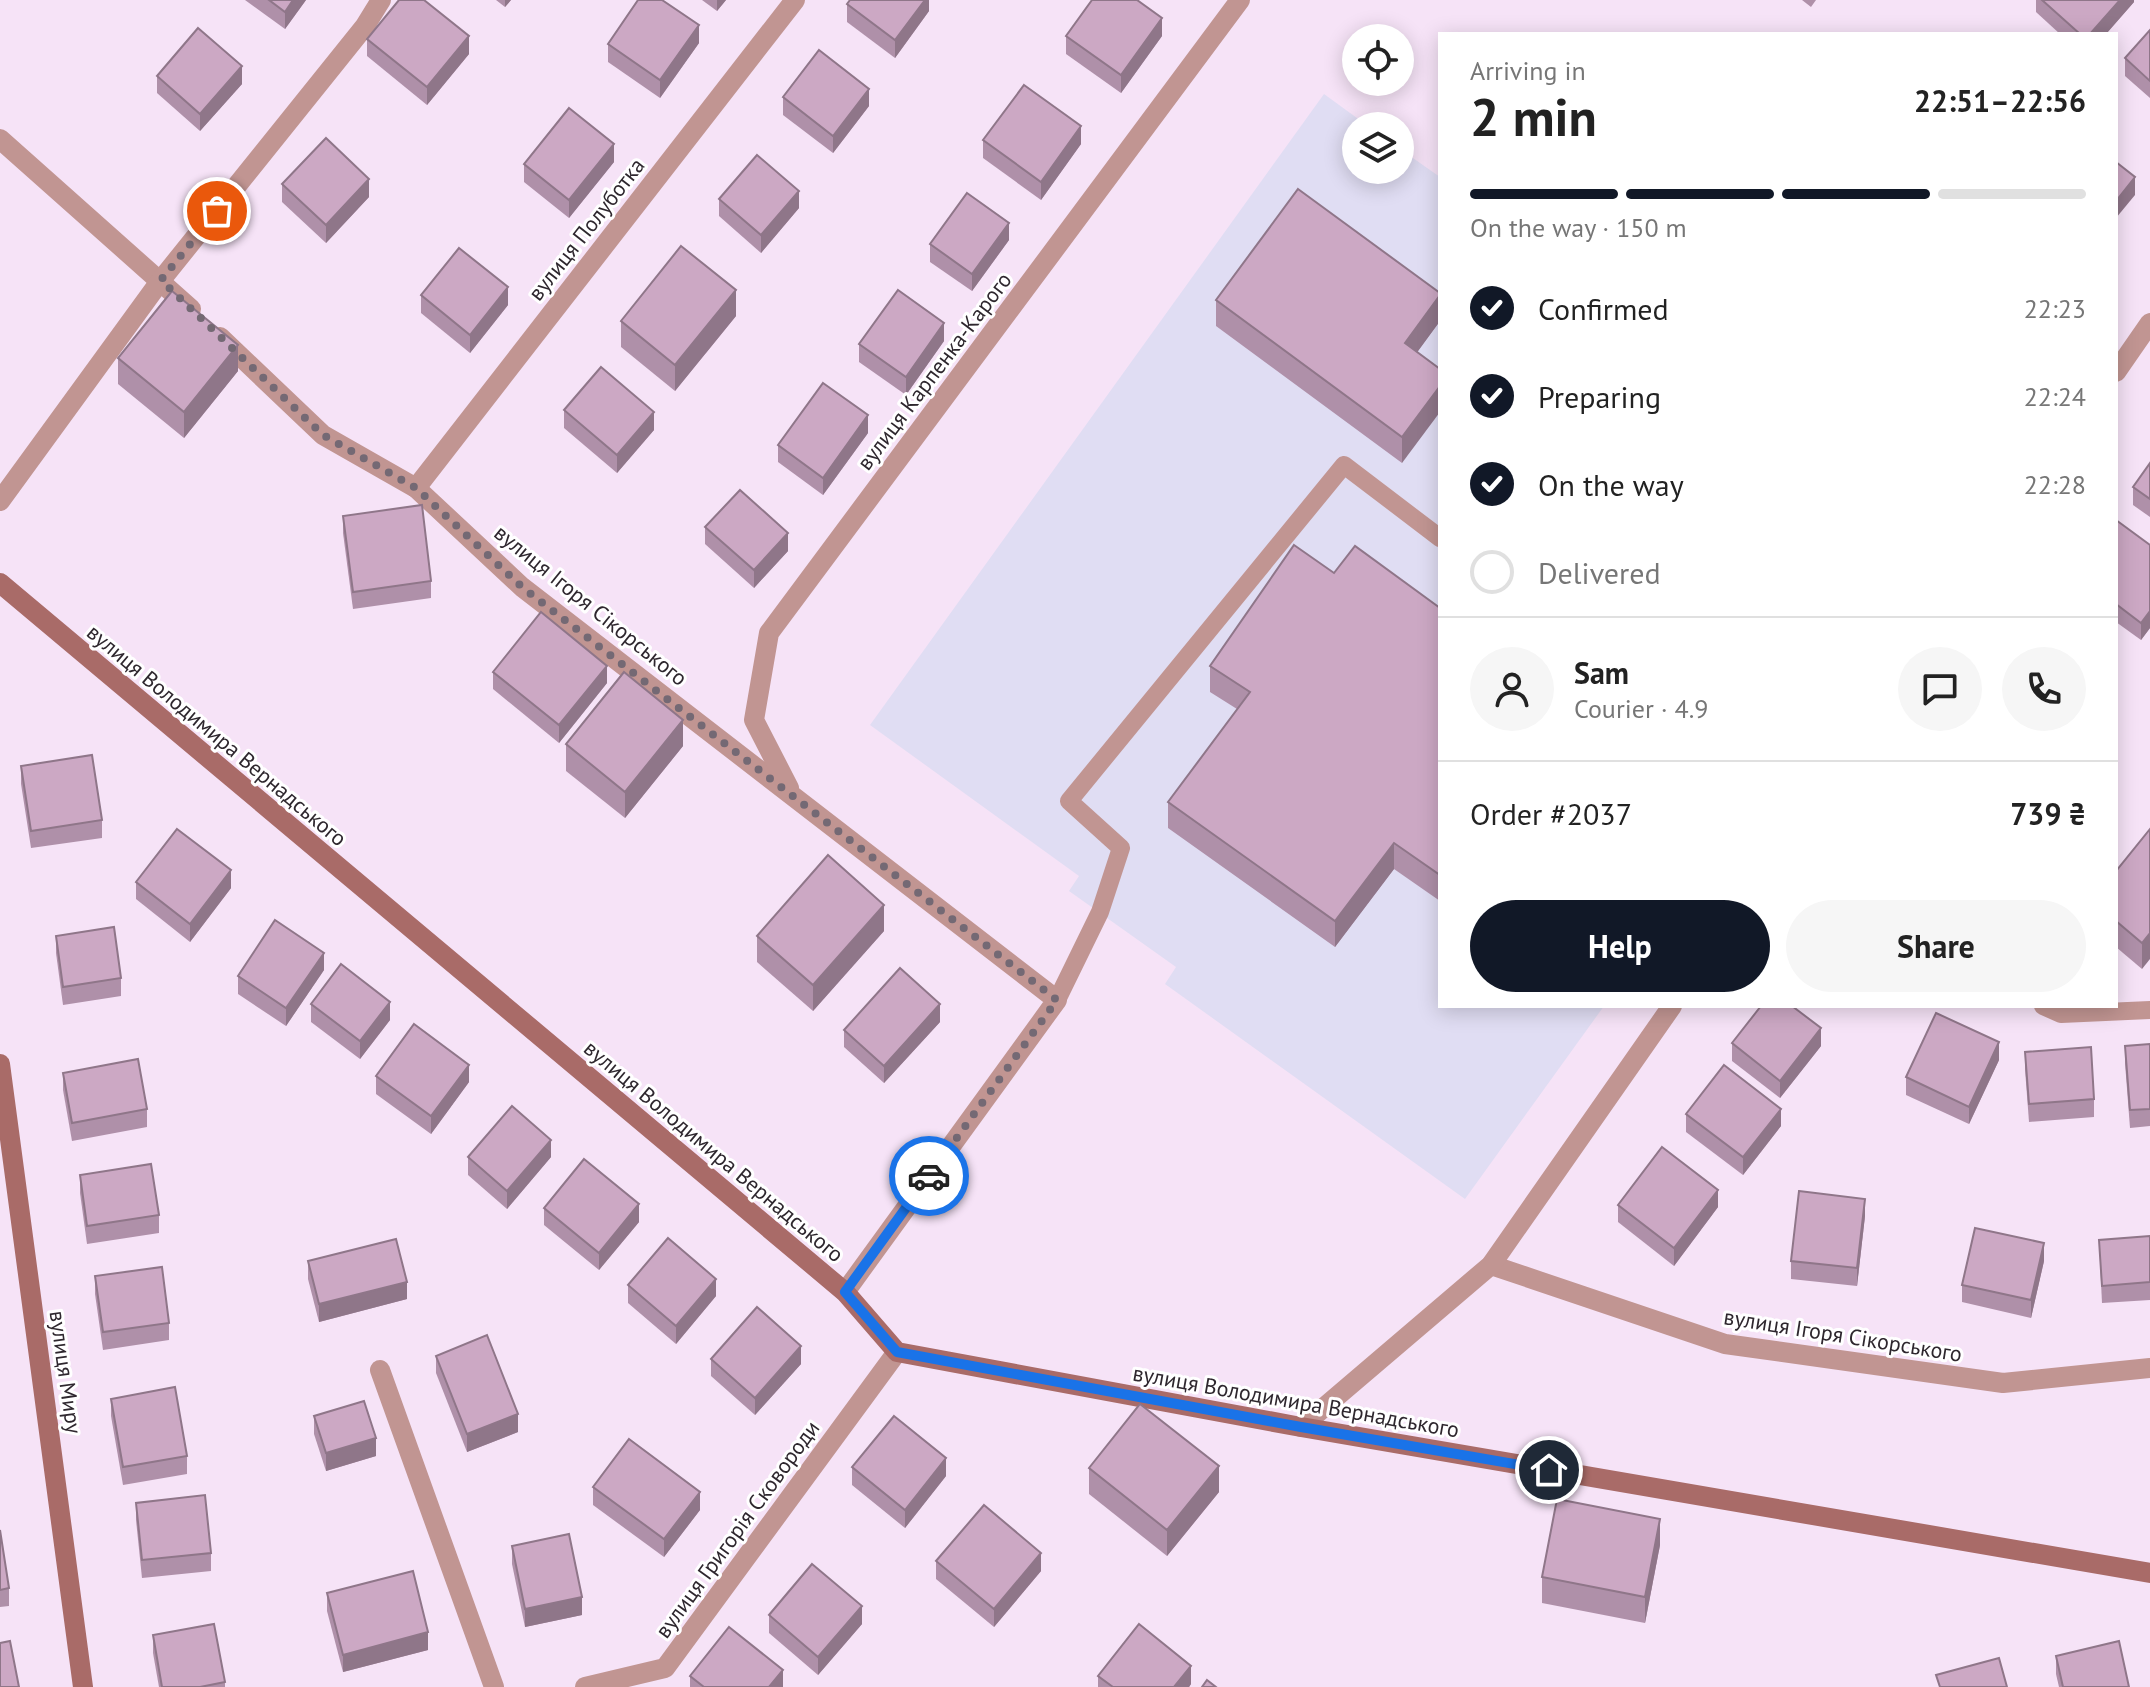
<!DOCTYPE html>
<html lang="en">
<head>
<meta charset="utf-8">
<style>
  :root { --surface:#fff; --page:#f6f6f6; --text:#222; --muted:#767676; --line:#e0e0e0; --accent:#111827 }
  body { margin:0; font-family:"PT Sans",sans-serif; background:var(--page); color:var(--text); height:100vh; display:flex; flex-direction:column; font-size:30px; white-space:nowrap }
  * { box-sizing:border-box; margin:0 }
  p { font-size:26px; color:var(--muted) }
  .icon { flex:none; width:44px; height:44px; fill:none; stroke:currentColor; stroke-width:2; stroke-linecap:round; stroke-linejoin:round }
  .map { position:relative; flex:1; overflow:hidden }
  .side { position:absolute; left:1438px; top:32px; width:680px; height:976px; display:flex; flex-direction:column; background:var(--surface); border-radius:0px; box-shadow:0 4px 20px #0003 }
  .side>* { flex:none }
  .tools { position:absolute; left:1342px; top:24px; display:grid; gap:16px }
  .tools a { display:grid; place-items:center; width:72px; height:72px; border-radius:50%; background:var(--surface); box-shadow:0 4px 20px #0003; font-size:40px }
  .pin { position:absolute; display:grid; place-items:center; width:68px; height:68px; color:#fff; margin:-34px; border:4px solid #fff; border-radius:50%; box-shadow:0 2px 8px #0007 }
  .courier { position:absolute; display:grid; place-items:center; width:80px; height:80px; margin:-40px; border:6px solid #1a73e8; border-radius:50%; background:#fff; color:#222; box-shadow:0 2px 10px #0007 }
  .overview em { font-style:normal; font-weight:800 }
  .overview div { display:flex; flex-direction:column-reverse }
  .overview { display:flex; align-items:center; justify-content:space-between; height:136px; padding:0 32px }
  h1 { font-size:52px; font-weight:800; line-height:60px }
  .bar { display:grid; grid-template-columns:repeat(4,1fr); gap:12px 8px; align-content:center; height:96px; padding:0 32px }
  .bar i { height:10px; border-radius:6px; background:var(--line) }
  .bar .active { background:var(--accent) }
  .bar p { grid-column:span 4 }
  .line { display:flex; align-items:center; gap:20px; padding:0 32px; border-top:2px solid var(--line) }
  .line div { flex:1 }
  .round { display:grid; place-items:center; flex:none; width:84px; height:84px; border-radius:42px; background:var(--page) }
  ol { padding:0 32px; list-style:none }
  li { display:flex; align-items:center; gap:24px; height:88px }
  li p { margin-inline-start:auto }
  li .icon { padding:8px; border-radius:50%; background:var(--accent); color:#fff; stroke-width:4 }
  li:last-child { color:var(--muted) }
  li i { width:44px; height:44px; border:4px solid var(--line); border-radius:50% }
  .action { display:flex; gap:16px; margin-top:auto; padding:16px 32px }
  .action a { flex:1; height:92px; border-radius:48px; background:var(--accent); color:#fff; font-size:32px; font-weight:800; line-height:92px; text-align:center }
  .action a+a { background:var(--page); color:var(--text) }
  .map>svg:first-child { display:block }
  .industrial { fill:#e0ddf3 }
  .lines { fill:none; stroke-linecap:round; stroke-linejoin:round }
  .lane { stroke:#c19592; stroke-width:18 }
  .street { stroke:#c19592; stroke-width:20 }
  .secondary { stroke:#a96b68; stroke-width:20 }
  .wall { fill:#af90a9 }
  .shaded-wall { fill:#8f7689 }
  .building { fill:#cca8c4; stroke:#8f7689; stroke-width:2 }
  .done { stroke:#746974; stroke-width:8; stroke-dasharray:0 14.4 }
  .route { stroke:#1a73e8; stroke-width:10 }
  .labels { text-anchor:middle; stroke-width:6; stroke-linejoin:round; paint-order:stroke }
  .street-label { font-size:22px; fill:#2e272e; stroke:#fff }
</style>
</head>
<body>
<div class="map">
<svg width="2150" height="1687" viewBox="0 0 2150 1687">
  <rect width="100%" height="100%" fill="#f6e3f7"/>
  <polygon class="industrial" points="1324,94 1368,126 1356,126 1356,170 1400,170 1400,149 1440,177 1440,1006 1604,1006 1465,1199 1165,984 1176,967 1069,891 1079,876 870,725"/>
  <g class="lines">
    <g class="lane">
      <polyline points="1057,1000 1100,912 1121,848 1069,801 1344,465 1440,538"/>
      <polyline points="2043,1006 2061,1014 2150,1010"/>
    </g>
    <g class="street">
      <polyline points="0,139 191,309"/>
      <polyline points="220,337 323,435 416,488 522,587 1057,1000 845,1292"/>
      <polyline points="2116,372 2150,323"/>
      <polyline points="416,488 795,0"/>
      <polyline points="0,501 161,280 365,26 381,0"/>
      <polyline points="789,788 754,720 769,633 1240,0"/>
      <polyline points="1491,1265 1725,1344 2003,1383 2150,1368"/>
      <polyline points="380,1370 494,1687"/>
      <polyline points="1301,1427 1491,1265 1672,1006"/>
      <polyline points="585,1687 665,1668 897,1352"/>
    </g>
    <g class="secondary">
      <polyline points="0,583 845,1292 897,1352 1301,1427 2150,1573"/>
      <polyline points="0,1064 83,1687"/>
    </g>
  </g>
  <g class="wall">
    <polygon points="245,0 306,0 285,29"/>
    <polygon points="496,0 511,0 505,7"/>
    <polygon points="702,0 726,0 717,11"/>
    <polygon points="929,0 929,11 895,58 847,22 847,4"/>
    <polygon points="1802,0 1816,0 1811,7"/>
    <polygon points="2036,0 2134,0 2134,2 2106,34 2060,34 2036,12"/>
    <polygon points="2150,30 2150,98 2125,76 2125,58"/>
    <polygon points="1066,36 1162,36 1121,93 1066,54"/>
    <polygon points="367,39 469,54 427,105 367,56"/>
    <polygon points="699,43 660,98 608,62 608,44"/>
    <polygon points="157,76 242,84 200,131 157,93"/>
    <polygon points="783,97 869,106 833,153 783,115"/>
    <polygon points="983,140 1081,144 1041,200 983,158"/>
    <polygon points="614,162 569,218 524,182 524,164"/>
    <polygon points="282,184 369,197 326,243 282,202"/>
    <polygon points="719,199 799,208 761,253 719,216"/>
    <polygon points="1009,240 972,291 930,262 930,244"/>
    <polygon points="1440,293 1440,321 1417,352 1402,463 1216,326 1216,300"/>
    <polygon points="421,295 508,305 470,353 421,313"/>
    <polygon points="736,316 675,391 621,347 621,321"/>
    <polygon points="944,341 906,395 859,362 859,344"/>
    <polygon points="118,358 238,371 184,438 118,384"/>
    <polygon points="564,410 654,430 617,473 564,428"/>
    <polygon points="868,433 823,495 778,462 778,445"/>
    <polygon points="2150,463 2150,517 2133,505 2133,487"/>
    <polygon points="343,516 431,581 431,598 353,609 343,533"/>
    <polygon points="2116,520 2150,545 2150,628 2141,640 2116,622"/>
    <polygon points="705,527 788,551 754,588 705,544"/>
    <polygon points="1334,573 1440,608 1440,901 1394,869 1335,947 1168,828 1168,802 1237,709 1210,692 1210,666"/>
    <polygon points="493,672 607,683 559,743 493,689"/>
    <polygon points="566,744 683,746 625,818 566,771"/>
    <polygon points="21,766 102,820 102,838 31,848 21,784"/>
    <polygon points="2150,829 2142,969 2116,947 2116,871"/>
    <polygon points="136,882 231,888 190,942 136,899"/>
    <polygon points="884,931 813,1011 757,962 757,936"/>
    <polygon points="56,936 121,978 121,996 63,1005 56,953"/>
    <polygon points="324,970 286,1026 238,994 238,976"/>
    <polygon points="311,1004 390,1020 360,1059 311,1022"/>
    <polygon points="940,1022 884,1083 844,1047 844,1030"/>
    <polygon points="1732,1043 1821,1046 1780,1098 1732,1061"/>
    <polygon points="2150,1044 2150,1126 2130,1128 2125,1063 2125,1046"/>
    <polygon points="2025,1052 2094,1099 2094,1117 2029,1122 2025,1069"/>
    <polygon points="1999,1060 1969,1124 1906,1095 1906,1077"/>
    <polygon points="63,1073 147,1109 147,1127 72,1141 63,1090"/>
    <polygon points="376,1076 469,1082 431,1134 376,1094"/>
    <polygon points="1686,1114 1781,1126 1743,1175 1686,1132"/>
    <polygon points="468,1157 551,1157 507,1209 468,1175"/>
    <polygon points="80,1175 159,1215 159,1233 87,1244 80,1193"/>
    <polygon points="1618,1205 1718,1207 1674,1266 1618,1222"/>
    <polygon points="544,1208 639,1222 599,1270 544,1225"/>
    <polygon points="1865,1216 1857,1286 1791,1279 1791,1261"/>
    <polygon points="2150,1236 2150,1300 2102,1303 2099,1240"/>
    <polygon points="308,1261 407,1299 319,1322 308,1279"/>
    <polygon points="2044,1261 2031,1318 1962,1302 1962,1285"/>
    <polygon points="95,1276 169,1323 169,1340 103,1350 95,1294"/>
    <polygon points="628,1285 716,1296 676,1344 628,1303"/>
    <polygon points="436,1356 518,1432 467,1452 436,1373"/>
    <polygon points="711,1359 801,1364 755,1415 711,1376"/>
    <polygon points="111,1399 187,1456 187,1474 123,1485 111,1416"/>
    <polygon points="314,1416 376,1456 326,1471 314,1434"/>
    <polygon points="852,1467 946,1476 905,1528 852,1485"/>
    <polygon points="1089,1468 1219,1492 1167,1556 1089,1494"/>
    <polygon points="593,1487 700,1510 664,1557 593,1505"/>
    <polygon points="136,1503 211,1553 211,1571 142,1578 136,1520"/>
    <polygon points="0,1530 9,1588 9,1606 0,1607"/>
    <polygon points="1660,1545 1645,1623 1542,1603 1542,1577"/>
    <polygon points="512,1546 582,1615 525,1627 512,1564"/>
    <polygon points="936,1561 1041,1571 994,1627 936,1579"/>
    <polygon points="327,1593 428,1650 343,1672 327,1611"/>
    <polygon points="769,1615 862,1624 818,1675 769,1633"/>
    <polygon points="153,1635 225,1682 225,1687 159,1687 153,1653"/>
    <polygon points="2056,1656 2129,1687 2059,1687 2056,1674"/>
    <polygon points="690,1676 783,1687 690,1687"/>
    <polygon points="1098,1676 1191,1684 1189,1687 1098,1687"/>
  </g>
  <g class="shaded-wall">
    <polygon points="293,0 306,0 285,29 285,12"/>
    <polygon points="505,0 511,0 505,7"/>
    <polygon points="717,0 726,0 717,11"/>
    <polygon points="925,0 929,0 929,11 895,58 895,40"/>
    <polygon points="2120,0 2134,0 2134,2 2106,34 2090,34"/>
    <polygon points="1162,18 1162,36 1121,93 1121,75"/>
    <polygon points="699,25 699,43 660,98 660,80"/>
    <polygon points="469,36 469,54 427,105 427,87"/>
    <polygon points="242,66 242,84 200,131 200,114"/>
    <polygon points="869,89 869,106 833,153 833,136"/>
    <polygon points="1081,126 1081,144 1041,200 1041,182"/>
    <polygon points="614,144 614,162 569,218 569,200"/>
    <polygon points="2135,177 2135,195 2116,218 2116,201"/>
    <polygon points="369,179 369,197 326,243 326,225"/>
    <polygon points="799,191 799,208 761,253 761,235"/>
    <polygon points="1009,223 1009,240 972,291 972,274"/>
    <polygon points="508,287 508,305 470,353 470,335"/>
    <polygon points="736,290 736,316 675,391 675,365"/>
    <polygon points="1440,295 1440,321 1405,369 1405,343"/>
    <polygon points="944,323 944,341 906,395 906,377"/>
    <polygon points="238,345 238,371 184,438 184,412"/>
    <polygon points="1440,386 1440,412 1402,463 1402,437"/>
    <polygon points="654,412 654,430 617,473 617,455"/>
    <polygon points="868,415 868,433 823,495 823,478"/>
    <polygon points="788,533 788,551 754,588 754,570"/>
    <polygon points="2150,611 2150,628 2141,640 2141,623"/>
    <polygon points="607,666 607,683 559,743 559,725"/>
    <polygon points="683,720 683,746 625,818 625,792"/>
    <polygon points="1394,843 1394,869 1335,947 1335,921"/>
    <polygon points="231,870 231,888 190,942 190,924"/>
    <polygon points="884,905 884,931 813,1011 813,985"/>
    <polygon points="2150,933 2150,959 2142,969 2142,943"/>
    <polygon points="324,953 324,970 286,1026 286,1008"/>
    <polygon points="390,1002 390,1020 360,1059 360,1041"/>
    <polygon points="940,1004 940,1022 884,1083 884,1066"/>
    <polygon points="1821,1028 1821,1046 1780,1098 1780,1081"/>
    <polygon points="1999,1042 1999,1060 1969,1124 1969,1107"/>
    <polygon points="469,1065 469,1082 431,1134 431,1116"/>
    <polygon points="1781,1109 1781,1126 1743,1175 1743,1157"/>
    <polygon points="551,1140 551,1157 507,1209 507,1191"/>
    <polygon points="1718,1190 1718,1207 1674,1266 1674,1248"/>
    <polygon points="1865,1199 1865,1216 1857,1286 1857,1268"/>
    <polygon points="639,1204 639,1222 599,1270 599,1253"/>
    <polygon points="2044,1243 2044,1261 2031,1318 2031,1300"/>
    <polygon points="716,1279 716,1296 676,1344 676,1326"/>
    <polygon points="407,1282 407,1299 319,1322 319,1304"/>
    <polygon points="801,1346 801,1364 755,1415 755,1398"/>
    <polygon points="518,1414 518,1432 467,1452 467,1434"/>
    <polygon points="376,1438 376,1456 326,1471 326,1453"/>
    <polygon points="946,1458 946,1476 905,1528 905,1510"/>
    <polygon points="1219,1466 1219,1492 1167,1556 1167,1530"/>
    <polygon points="700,1492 700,1510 664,1557 664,1539"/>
    <polygon points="1660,1519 1660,1545 1645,1623 1645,1597"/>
    <polygon points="1041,1553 1041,1571 994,1627 994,1609"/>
    <polygon points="582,1597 582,1615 525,1627 525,1609"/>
    <polygon points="862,1606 862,1624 818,1675 818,1657"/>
    <polygon points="428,1632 428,1650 343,1672 343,1655"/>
    <polygon points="1191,1666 1191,1684 1189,1687 1174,1687"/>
    <polygon points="783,1670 783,1687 769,1687"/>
  </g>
  <g class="building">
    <polygon points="269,0 293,0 285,12"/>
    <polygon points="399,0 424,0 469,36 427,87 367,39"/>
    <polygon points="638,0 662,0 699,25 660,80 608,44"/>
    <polygon points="850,0 925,0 895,40 847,4"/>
    <polygon points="1092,0 1137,0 1162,18 1121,75 1066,36"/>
    <polygon points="2042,0 2120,0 2090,34 2080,34"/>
    <polygon points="198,28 242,66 200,114 157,76"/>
    <polygon points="2150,30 2150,81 2125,58"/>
    <polygon points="819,50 869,89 833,136 783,97"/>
    <polygon points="1024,85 1081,126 1041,182 983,140"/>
    <polygon points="569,108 614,144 569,200 524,164"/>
    <polygon points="326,138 369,179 326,225 282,184"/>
    <polygon points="757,155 799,191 761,235 719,199"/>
    <polygon points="2116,162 2135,177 2116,201"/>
    <polygon points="1298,189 1440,293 1440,295 1405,343 1440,369 1440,386 1402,437 1216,300"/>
    <polygon points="967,193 1009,223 972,274 930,244"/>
    <polygon points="681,246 736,290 675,365 621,321"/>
    <polygon points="459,248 508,287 470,335 421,295"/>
    <polygon points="898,290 944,323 906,377 859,344"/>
    <polygon points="172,291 238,345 184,412 118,358"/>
    <polygon points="601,367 654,412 617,455 564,410"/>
    <polygon points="823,383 868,415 823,478 778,445"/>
    <polygon points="2150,463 2150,499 2133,487"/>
    <polygon points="740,490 788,533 754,570 705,527"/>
    <polygon points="422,505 431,581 353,592 343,516"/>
    <polygon points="2116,520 2150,545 2150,611 2141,623 2116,604"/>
    <polygon points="1294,545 1334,573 1355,546 1440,608 1440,875 1394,843 1335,921 1168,802 1250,692 1210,666"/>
    <polygon points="541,612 607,666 559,725 493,672"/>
    <polygon points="624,672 683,720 625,792 566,744"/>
    <polygon points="92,755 102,820 31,831 21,766"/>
    <polygon points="177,829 231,870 190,924 136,882"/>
    <polygon points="2150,829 2150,933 2142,943 2116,921 2116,871"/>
    <polygon points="828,855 884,905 813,985 757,936"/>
    <polygon points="275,920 324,953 286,1008 238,976"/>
    <polygon points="114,927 121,978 63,987 56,936"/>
    <polygon points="341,964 390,1002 360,1041 311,1004"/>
    <polygon points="900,968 940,1004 884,1066 844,1030"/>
    <polygon points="1761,1006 1792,1006 1821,1028 1780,1081 1732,1043"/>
    <polygon points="1936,1013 1999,1042 1969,1107 1906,1077"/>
    <polygon points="414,1024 469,1065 431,1116 376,1076"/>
    <polygon points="2150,1044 2150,1109 2130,1110 2125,1046"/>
    <polygon points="2091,1047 2094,1099 2029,1104 2025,1052"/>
    <polygon points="138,1059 147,1109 72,1123 63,1073"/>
    <polygon points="1724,1065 1781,1109 1743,1157 1686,1114"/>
    <polygon points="512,1106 551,1140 507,1191 468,1157"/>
    <polygon points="1662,1147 1718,1190 1674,1248 1618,1205"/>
    <polygon points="584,1159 639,1204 599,1253 544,1208"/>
    <polygon points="151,1164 159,1215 87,1226 80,1175"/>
    <polygon points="1799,1191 1865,1199 1857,1268 1791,1261"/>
    <polygon points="1975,1228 2044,1243 2031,1300 1962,1285"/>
    <polygon points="2150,1236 2150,1282 2102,1286 2099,1240"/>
    <polygon points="668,1238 716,1279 676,1326 628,1285"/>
    <polygon points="396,1239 407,1282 319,1304 308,1261"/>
    <polygon points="162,1267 169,1323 103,1332 95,1276"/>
    <polygon points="757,1307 801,1346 755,1398 711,1359"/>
    <polygon points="487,1335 518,1414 467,1434 436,1356"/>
    <polygon points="175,1387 187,1456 123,1467 111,1399"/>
    <polygon points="364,1401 376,1438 326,1453 314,1416"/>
    <polygon points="1140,1404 1219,1466 1167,1530 1089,1468"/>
    <polygon points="894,1416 946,1458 905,1510 852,1467"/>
    <polygon points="629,1439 700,1492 664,1539 593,1487"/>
    <polygon points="205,1495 211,1553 142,1560 136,1503"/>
    <polygon points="1557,1499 1660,1519 1645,1597 1542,1577"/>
    <polygon points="984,1505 1041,1553 994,1609 936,1561"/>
    <polygon points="0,1530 9,1588 0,1590"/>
    <polygon points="569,1534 582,1597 525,1609 512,1546"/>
    <polygon points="812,1564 862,1606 818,1657 769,1615"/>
    <polygon points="413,1571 428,1632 343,1655 327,1593"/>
    <polygon points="214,1624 225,1682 200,1687 162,1687 153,1635"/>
    <polygon points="1139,1624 1191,1666 1174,1687 1113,1687 1098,1676"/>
    <polygon points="729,1627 783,1670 769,1687 704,1687 690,1676"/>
    <polygon points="10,1641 19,1687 0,1687 0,1643"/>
    <polygon points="2119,1641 2129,1687 2063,1687 2056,1656"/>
    <polygon points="1999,1658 2007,1687 1940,1687 1936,1675"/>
    <polygon points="1207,1680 1216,1687 1202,1687"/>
  </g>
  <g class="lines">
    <polyline class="done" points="217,211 161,280 323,435 416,488 522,587 1057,1000 929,1176"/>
    <polyline class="route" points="929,1176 845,1292 897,1352 1301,1427 1549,1470"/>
  </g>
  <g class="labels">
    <g class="street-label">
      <text transform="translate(586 229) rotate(-52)" y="8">вулиця Полуботка</text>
      <text transform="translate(934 371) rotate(-53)" y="8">вулиця Карпенка-Карого</text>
      <text transform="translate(591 605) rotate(39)" y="8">вулиця Ігоря Сікорського</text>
      <text transform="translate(217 735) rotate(40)" y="8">вулиця Володимира Вернадського</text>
      <text transform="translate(714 1151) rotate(40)" y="8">вулиця Володимира Вернадського</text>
      <text transform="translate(1843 1335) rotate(9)" y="8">вулиця Ігоря Сікорського</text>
      <text transform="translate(66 1372) rotate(82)" y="8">вулиця Миру</text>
      <text transform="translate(1296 1401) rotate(10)" y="8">вулиця Володимира Вернадського</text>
      <text transform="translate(737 1529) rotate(-54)" y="8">вулиця Григорія Сковороди</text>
    </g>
  </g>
</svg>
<div class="tools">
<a><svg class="icon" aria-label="locate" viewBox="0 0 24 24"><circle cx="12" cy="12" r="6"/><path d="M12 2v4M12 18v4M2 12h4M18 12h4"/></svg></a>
<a><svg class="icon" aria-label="layers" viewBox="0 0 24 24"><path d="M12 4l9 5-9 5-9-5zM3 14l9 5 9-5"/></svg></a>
</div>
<div class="pin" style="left:217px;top:211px;background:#ea580c"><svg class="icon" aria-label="bag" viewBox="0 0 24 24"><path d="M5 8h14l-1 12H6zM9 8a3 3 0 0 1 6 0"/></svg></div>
<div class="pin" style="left:1549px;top:1470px;background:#1f2937"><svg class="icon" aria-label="home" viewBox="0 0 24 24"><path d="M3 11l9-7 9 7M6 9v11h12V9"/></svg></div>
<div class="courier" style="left:929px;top:1176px"><svg class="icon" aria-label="car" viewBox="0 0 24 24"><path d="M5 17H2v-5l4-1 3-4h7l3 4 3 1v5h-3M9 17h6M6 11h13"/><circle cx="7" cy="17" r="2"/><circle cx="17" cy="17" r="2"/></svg></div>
<section class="side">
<div class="overview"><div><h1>2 min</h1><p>Arriving in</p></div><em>22:51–22:56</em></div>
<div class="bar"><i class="active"></i><i class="active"></i><i class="active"></i><i></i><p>On the way · 150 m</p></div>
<ol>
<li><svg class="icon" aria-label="check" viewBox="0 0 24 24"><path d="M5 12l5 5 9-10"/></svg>Confirmed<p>22:23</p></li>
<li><svg class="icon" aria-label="check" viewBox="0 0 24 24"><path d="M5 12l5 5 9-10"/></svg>Preparing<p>22:24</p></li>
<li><svg class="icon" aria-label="check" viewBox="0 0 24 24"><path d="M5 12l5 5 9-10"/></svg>On the way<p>22:28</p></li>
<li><i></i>Delivered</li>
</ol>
<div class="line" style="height:144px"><a class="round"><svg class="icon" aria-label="person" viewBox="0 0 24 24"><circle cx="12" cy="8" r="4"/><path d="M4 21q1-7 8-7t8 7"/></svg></a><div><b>Sam</b><p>Courier · 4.9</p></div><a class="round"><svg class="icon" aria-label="chat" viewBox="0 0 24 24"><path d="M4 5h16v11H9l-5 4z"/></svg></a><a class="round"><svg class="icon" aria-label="phone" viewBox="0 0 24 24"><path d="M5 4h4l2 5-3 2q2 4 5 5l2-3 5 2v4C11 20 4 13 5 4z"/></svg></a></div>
<div class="line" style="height:104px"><div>Order #2037</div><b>739 ₴</b></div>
<div class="action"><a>Help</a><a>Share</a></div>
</section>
</div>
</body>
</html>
